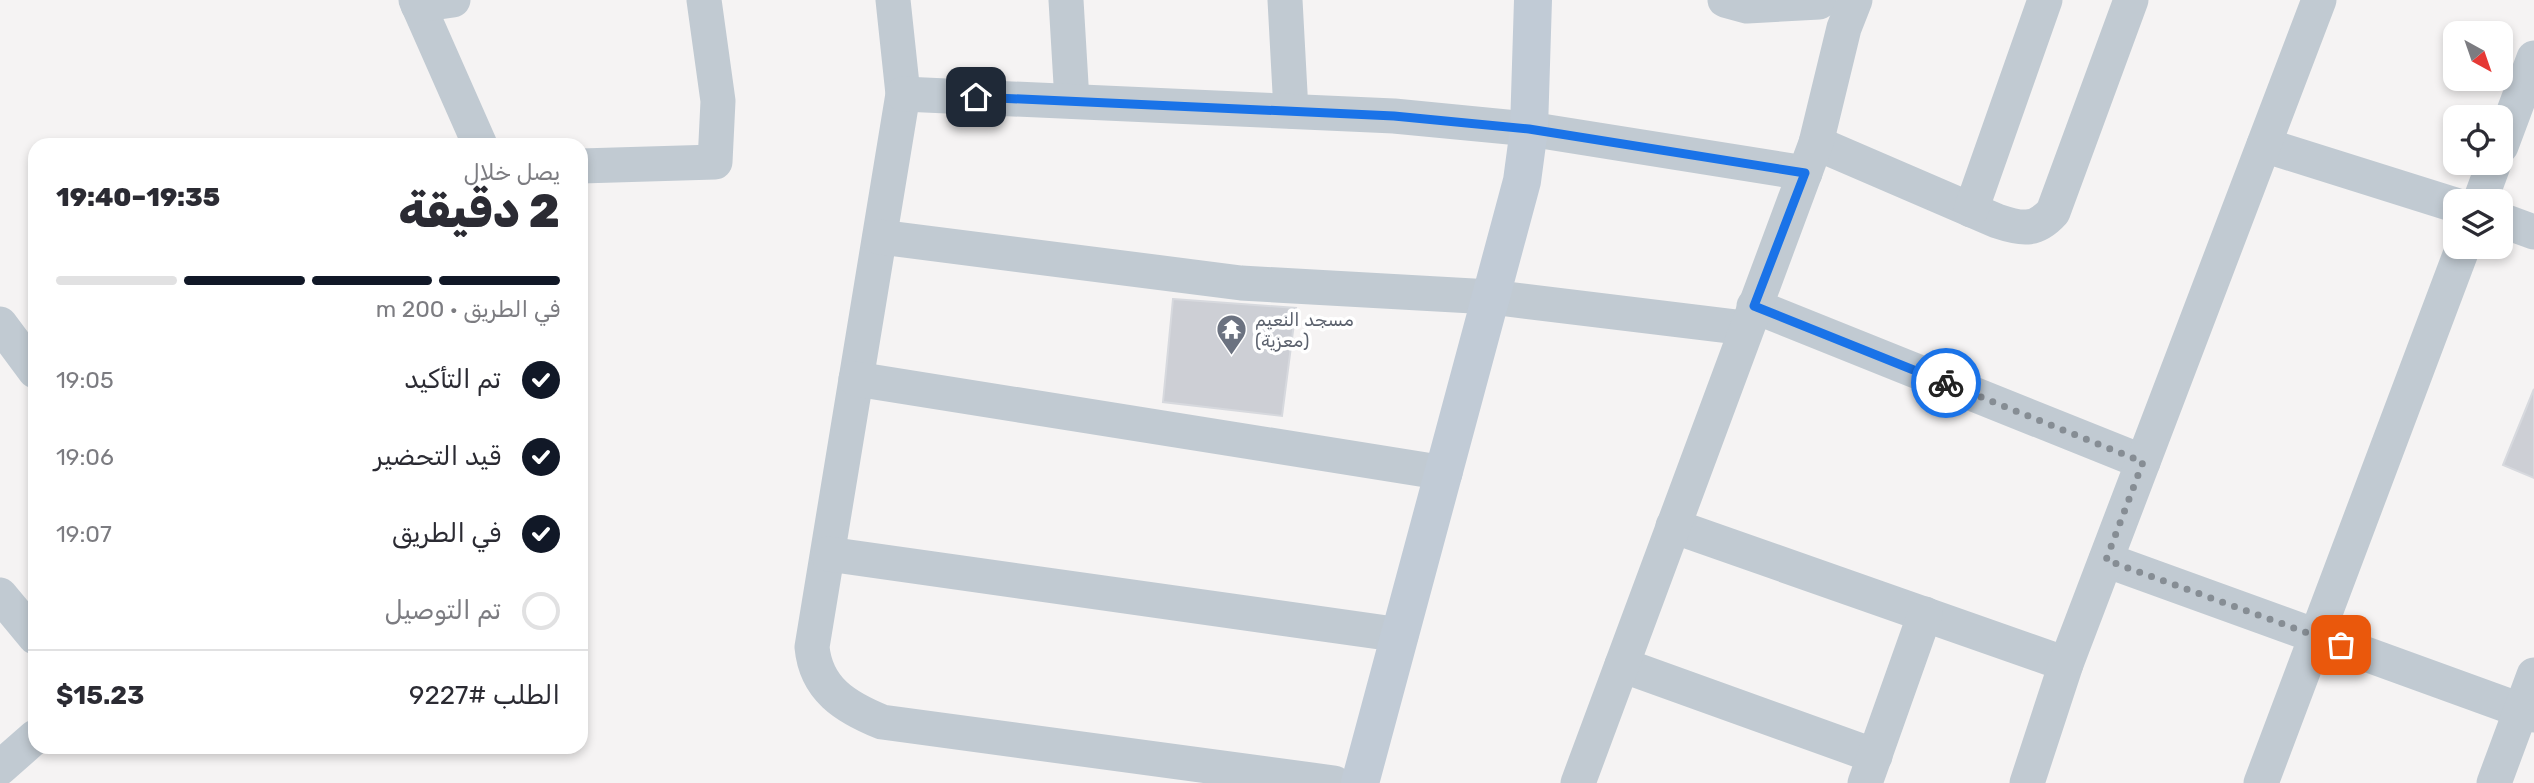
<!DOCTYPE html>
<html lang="ar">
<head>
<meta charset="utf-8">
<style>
  :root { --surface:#fff; --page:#f7f7f7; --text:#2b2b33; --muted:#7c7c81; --line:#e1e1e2; --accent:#111827 }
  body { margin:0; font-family:Rubik,Vazirmatn,sans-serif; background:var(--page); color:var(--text); direction:rtl; height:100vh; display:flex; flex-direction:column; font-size:26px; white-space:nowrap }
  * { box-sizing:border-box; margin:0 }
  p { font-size:23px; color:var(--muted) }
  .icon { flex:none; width:38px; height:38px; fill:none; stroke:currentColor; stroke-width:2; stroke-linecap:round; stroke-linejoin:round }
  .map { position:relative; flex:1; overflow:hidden; direction:ltr }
  .details { position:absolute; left:28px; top:138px; width:560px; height:616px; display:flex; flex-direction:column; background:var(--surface); border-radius:21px; box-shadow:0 4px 10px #0003; direction:rtl }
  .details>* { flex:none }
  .needle { width:46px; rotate:140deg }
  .fabs { position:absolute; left:2443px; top:21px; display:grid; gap:14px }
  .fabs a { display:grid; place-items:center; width:70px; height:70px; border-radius:14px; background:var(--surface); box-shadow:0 4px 10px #0003; font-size:35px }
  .pin { position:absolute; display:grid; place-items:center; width:60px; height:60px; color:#fff; margin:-30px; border-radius:14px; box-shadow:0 4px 10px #0006 }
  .courier { position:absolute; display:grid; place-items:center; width:70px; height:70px; margin:-35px; border:5px solid #1a73e8; border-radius:50%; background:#fff; color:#222; box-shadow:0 2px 9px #0007 }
  .summary em { font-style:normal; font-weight:800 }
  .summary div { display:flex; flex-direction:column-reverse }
  .summary { display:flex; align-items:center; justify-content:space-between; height:119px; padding:0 28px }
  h1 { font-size:46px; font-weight:800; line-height:52px }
  .bar { display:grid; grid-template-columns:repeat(4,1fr); gap:10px 7px; align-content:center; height:84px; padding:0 28px }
  .bar i { height:9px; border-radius:5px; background:var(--line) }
  .bar .current { background:var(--accent) }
  .bar p { grid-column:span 4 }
  .line { display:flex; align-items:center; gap:18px; padding:0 28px; border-top:2px solid var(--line) }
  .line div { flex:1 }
  ol { padding:0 28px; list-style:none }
  li { display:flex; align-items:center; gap:21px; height:77px }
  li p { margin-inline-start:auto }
  li .icon { padding:7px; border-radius:50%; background:var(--accent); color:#fff; stroke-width:4 }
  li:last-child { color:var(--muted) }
  li i { width:38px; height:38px; border:4px solid var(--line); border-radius:50% }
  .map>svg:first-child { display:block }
  .building { fill:#cdcfd5; stroke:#d7d9de; stroke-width:2 }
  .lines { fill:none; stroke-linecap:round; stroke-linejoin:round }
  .street { stroke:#c1cad2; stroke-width:35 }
  .secondary { stroke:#c1cbd6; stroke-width:38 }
  .done { stroke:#868d94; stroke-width:7; stroke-dasharray:0 12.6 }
  .route { stroke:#1a73e8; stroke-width:9 }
  .labels { text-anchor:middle; stroke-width:7; stroke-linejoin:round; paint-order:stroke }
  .worship-label { font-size:18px; fill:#5b616d; stroke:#fff; text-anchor:start }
</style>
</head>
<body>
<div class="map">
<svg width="2534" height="783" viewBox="0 0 2534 783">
  <rect width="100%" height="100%" fill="#f5f3f3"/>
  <g class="building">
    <polygon points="1173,299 1296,308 1282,416 1163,402"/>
    <polygon points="2534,389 2534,478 2503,465"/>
  </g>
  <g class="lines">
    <g class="street">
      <polyline points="416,0 480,145"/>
      <path d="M 893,0 L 903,94 L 812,647 C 816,689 845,707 882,722 L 1334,783"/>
      <polyline points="1066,0 1072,101"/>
      <polyline points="1285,0 1291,111"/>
      <polyline points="1725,0 1747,6 1819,2"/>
      <polyline points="418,5 453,0"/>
      <polyline points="903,94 1394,116 1529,129 1805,173"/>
      <path d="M 1816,143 L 1997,221 C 2021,229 2035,232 2053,212 L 2131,0"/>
      <polyline points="2264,145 2455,205"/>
      <polyline points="2501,146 2534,58"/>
      <polyline points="581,166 715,162 718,101 704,0"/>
      <polyline points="2480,201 2494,163"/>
      <polyline points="1971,210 2045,0"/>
      <polyline points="2501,220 2534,232"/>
      <polyline points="880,237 1241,283 1491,297 1745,328"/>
      <polyline points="1754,306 2143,462"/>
      <polyline points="0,324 35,371"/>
      <polyline points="856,379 1445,473"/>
      <polyline points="1673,526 2066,664"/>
      <polyline points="828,554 1401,635"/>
      <polyline points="2106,560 2534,715"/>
      <polyline points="0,595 35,637"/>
      <polyline points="1622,665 1875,756"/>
      <polyline points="0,768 35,737"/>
      <polyline points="1578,783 1816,143 1844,28 1855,0"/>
      <polyline points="1865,783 1925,614"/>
      <polyline points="2027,783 2066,664 2319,0"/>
      <polyline points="2261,783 2463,247"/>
      <polyline points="2494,783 2534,675"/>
    </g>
    <polyline class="secondary" points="1360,783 1522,181 1529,129 1533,0"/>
  </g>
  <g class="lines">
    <polyline class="done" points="1946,383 2143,462 2106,560 2341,645"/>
    <polyline class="route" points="976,97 1394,116 1529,129 1805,173 1754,306 1946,383"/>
  </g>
  <defs>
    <symbol id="temple-pin" viewBox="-11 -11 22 30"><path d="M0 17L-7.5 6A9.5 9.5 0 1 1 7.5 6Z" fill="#6b7280" stroke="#fff"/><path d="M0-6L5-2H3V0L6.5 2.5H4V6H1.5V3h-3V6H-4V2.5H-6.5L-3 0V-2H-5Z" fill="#fff"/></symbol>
  </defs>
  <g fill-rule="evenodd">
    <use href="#temple-pin" x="1214" y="312" width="35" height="47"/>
  </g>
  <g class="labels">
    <g class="worship-label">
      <text x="1255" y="326">مسجد النعيم<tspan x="1255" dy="21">(معزية)</tspan></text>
    </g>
  </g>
</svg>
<div class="fabs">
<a><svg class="needle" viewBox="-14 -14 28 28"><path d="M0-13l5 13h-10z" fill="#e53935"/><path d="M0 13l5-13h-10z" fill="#7c7c81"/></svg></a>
<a><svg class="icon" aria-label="locate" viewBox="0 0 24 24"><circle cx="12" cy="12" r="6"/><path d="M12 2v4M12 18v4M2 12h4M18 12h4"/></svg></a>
<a><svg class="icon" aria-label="layers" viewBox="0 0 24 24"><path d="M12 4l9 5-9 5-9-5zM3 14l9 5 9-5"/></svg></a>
</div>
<div class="pin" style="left:2341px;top:645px;background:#ea580c"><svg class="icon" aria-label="bag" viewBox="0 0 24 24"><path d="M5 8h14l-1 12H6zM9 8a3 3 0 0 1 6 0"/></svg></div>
<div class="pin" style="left:976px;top:97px;background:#1f2937"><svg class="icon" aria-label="home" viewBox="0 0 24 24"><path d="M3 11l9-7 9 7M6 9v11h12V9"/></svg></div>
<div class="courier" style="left:1946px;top:383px"><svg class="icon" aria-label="bike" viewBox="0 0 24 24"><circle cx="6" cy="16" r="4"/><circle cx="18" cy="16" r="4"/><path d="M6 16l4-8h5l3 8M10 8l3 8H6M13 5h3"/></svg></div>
<section class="details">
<div class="summary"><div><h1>2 دقيقة</h1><p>يصل خلال</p></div><em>19:35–19:40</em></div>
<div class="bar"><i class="current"></i><i class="current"></i><i class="current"></i><i></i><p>في الطريق · 200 m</p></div>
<ol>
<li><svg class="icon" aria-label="check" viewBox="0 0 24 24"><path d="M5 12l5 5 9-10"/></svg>تم التأكيد<p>19:05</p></li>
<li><svg class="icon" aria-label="check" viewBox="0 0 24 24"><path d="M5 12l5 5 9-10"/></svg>قيد التحضير<p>19:06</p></li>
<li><svg class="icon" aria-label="check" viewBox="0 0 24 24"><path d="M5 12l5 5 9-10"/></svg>في الطريق<p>19:07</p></li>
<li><i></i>تم التوصيل</li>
</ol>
<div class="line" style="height:91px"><div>الطلب #9227</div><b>$15.23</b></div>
</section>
</div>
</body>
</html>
